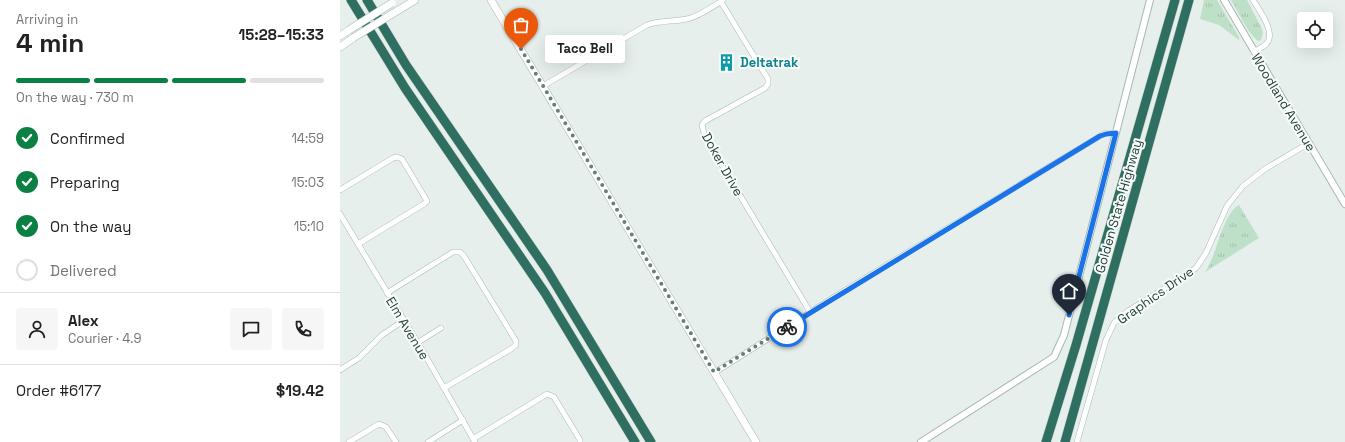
<!DOCTYPE html>
<html lang="en">
<head>
<meta charset="utf-8">
<style>
  :root { --surface:#fff; --page:#f6f6f6; --text:#222; --muted:#767676; --line:#e0e0e0; --accent:#0b8043 }
  body { margin:0; font-family:"Space Grotesk",sans-serif; background:var(--page); color:var(--text); height:100vh; display:flex; flex-direction:column; font-size:15px; white-space:nowrap }
  * { box-sizing:border-box; margin:0 }
  p { font-size:13px; color:var(--muted) }
  .icon { flex:none; width:22px; height:22px; fill:none; stroke:currentColor; stroke-width:2; stroke-linecap:round; stroke-linejoin:round }
  .map { position:relative; flex:1; overflow:hidden }
  .drawer { display:flex; flex-direction:column; background:var(--surface); width:340px }
  .drawer>* { flex:none }
  .fabs { position:absolute; left:957px; top:12px; display:grid; gap:8px }
  .fabs a { display:grid; place-items:center; width:36px; height:36px; border-radius:4px; background:var(--surface); box-shadow:0 4px 16px #0002; font-size:20px }
  .pin { position:absolute; display:grid; place-items:center; width:34px; height:34px; color:#fff; margin:-41px -17px; border-radius:50% 50% 50% 0; rotate:-45deg; box-shadow:0 0 4px #0007 }
  .pin .icon { rotate:45deg }
  .courier { position:absolute; display:grid; place-items:center; width:40px; height:40px; margin:-20px; border:3px solid #1a73e8; border-radius:50%; background:#fff; color:#222; box-shadow:0 1px 5px #0007 }
  .bubble { position:absolute; height:28px; border-radius:4px; background:var(--surface); box-shadow:0 4px 16px #0002; font-size:13px; font-weight:700; line-height:28px; text-align:center }
  .headline em { font-style:normal; font-weight:700 }
  .headline div { display:flex; flex-direction:column-reverse }
  .headline { display:flex; align-items:center; justify-content:space-between; height:68px; padding:0 16px }
  h1 { font-size:26px; font-weight:700; line-height:30px }
  .bar { display:grid; grid-template-columns:repeat(4,1fr); gap:6px 4px; align-content:center; height:48px; padding:0 16px }
  .bar i { height:5px; border-radius:3px; background:var(--line) }
  .bar .active { background:var(--accent) }
  .bar p { grid-column:span 4 }
  .line { display:flex; align-items:center; gap:10px; padding:0 16px; border-top:1px solid var(--line) }
  .line div { flex:1 }
  .round { display:grid; place-items:center; flex:none; width:42px; height:42px; border-radius:4px; background:var(--page) }
  ol { padding:0 16px; list-style:none }
  li { display:flex; align-items:center; gap:12px; height:44px }
  li p { margin-inline-start:auto }
  li .icon { padding:4px; border-radius:50%; background:var(--accent); color:#fff; stroke-width:4 }
  li:last-child { color:var(--muted) }
  li i { width:22px; height:22px; border:2px solid var(--line); border-radius:50% }
  main { display:flex; flex:1; min-height:0 }
  .map>svg:first-child { display:block }
  .grass { fill:url(#grass-tufts) }
  .lines { fill:none; stroke-linecap:round; stroke-linejoin:round }
  .minor-casing { stroke:#a8b8b2; stroke-width:6 }
  .tertiary-casing { stroke:#a8b8b2; stroke-width:8 }
  .secondary-casing { stroke:#a4bbb3; stroke-width:8 }
  .motorway-casing { stroke:#c2cac8; stroke-width:10 }
  .minor { stroke:#fff; stroke-width:5 }
  .tertiary { stroke:#fff; stroke-width:6 }
  .secondary { stroke:#fff; stroke-width:7 }
  .motorway { stroke:#2f6f62; stroke-width:9 }
  .secondary-bridge-casing { stroke:#a4bbb3; stroke-width:8; stroke-linecap:butt }
  .secondary-bridge { stroke:#fff; stroke-width:7 }
  .done { stroke:#687f78; stroke-width:4; stroke-dasharray:0 7.2 }
  .route { stroke:#1a73e8; stroke-width:5 }
  .labels { text-anchor:middle; stroke-width:4; stroke-linejoin:round; paint-order:stroke }
  .culture-label { font-size:13px; font-weight:bold; fill:#0d838f; stroke:#f7fbf9; text-anchor:start }
  .street-label { font-size:13px; fill:#24423a; stroke:#f7fbf9 }
</style>
</head>
<body>
<main>
<section class="drawer">
<div class="headline"><div><h1>4 min</h1><p>Arriving in</p></div><em>15:28–15:33</em></div>
<div class="bar"><i class="active"></i><i class="active"></i><i class="active"></i><i></i><p>On the way · 730 m</p></div>
<ol>
<li><svg class="icon" aria-label="check" viewBox="0 0 24 24"><path d="M5 12l5 5 9-10"/></svg>Confirmed<p>14:59</p></li>
<li><svg class="icon" aria-label="check" viewBox="0 0 24 24"><path d="M5 12l5 5 9-10"/></svg>Preparing<p>15:03</p></li>
<li><svg class="icon" aria-label="check" viewBox="0 0 24 24"><path d="M5 12l5 5 9-10"/></svg>On the way<p>15:10</p></li>
<li><i></i>Delivered</li>
</ol>
<div class="line" style="height:72px"><a class="round"><svg class="icon" aria-label="person" viewBox="0 0 24 24"><circle cx="12" cy="8" r="4"/><path d="M4 21q1-7 8-7t8 7"/></svg></a><div><b>Alex</b><p>Courier · 4.9</p></div><a class="round"><svg class="icon" aria-label="chat" viewBox="0 0 24 24"><path d="M4 5h16v11H9l-5 4z"/></svg></a><a class="round"><svg class="icon" aria-label="phone" viewBox="0 0 24 24"><path d="M5 4h4l2 5-3 2q2 4 5 5l2-3 5 2v4C11 20 4 13 5 4z"/></svg></a></div>
<div class="line" style="height:52px"><div>Order #6177</div><b>$19.42</b></div>
</section>
<div class="map">
<svg width="1005" height="442" viewBox="0 0 1005 442">
  <defs>
    <pattern id="grass-tufts" width="24" height="20" patternUnits="userSpaceOnUse"><rect width="24" height="20" fill="#bfe0c8"/><path d="M3 7l-1-3M5 7V3M7 7l1-3M15 17l-1-3M17 17v-4M19 17l1-3" fill="none" stroke="#a4c1ad"/></pattern>
  </defs>
  <rect width="100%" height="100%" fill="#e6efeb"/>
  <g class="grass">
    <polygon points="864,0 877,0 899,37 899,40 879,25 860,19"/>
    <path d="M 891,0 L 907,0 L 922,29 L 923,33 L 921,40 L 918,41 C 906,31 899,13 891,0 Z"/>
    <path d="M 899,205 L 919,238 L 865,272 C 877,256 882,214 899,205 Z"/>
  </g>
  <g class="lines">
    <defs>
      <g id="minor">
        <path d="M 913,0 C 919,10 936,32 927,43 C 924,47 918,49 914,52"/>
        <polyline points="381,2 428,79 428,84 425,88 365,121 362,125 365,137 470,312"/>
        <path d="M 203,86 L 307,25 C 320,20 333,22 347,19 C 360,16 372,7 383,0"/>
        <polyline points="0,190 53,158 57,157 62,159 87,201 84,204 18,244"/>
        <polyline points="0,214 85,355 135,442"/>
        <polyline points="47,293 113,252 120,252 124,256 176,341 176,345 171,349 104,388"/>
        <polyline points="77,343 101,328"/>
        <polyline points="0,370 19,358 42,335 63,321"/>
        <polyline points="374,373 499,294 760,136 766,133 776,133"/>
        <polyline points="133,439 207,394 214,397 240,440 240,442"/>
        <polyline points="9,442 39,424 46,427 56,442"/>
        <polyline points="88,442 123,420"/>
        <polyline points="737,442 766,340 774,323 788,311 846,275 856,268 866,253 887,206 903,186 925,169 969,143"/>
      </g>
      <g id="tertiary">
        <polyline points="884,0 1005,204"/>
        <polyline points="581,442 714,357 724,335 810,0"/>
      </g>
      <g id="secondary">
        <polyline points="151,0 416,442"/>
        <polyline points="57,11 75,0"/>
        <polyline points="0,36 9,30"/>
        <polyline points="0,47 13,38"/>
      </g>
      <g id="motorway">
        <polyline points="11,0 65,88 205,293 295,442"/>
        <polyline points="27,0 66,65 207,270 311,442"/>
        <polyline points="706,442 736,345 835,0"/>
        <polyline points="725,442 849,0"/>
      </g>
    </defs>
    <use href="#minor" class="minor-casing"/>
    <use href="#tertiary" class="tertiary-casing"/>
    <use href="#secondary" class="secondary-casing"/>
    <use href="#motorway" class="motorway-casing"/>
    <use href="#minor" class="minor"/>
    <use href="#tertiary" class="tertiary"/>
    <use href="#secondary" class="secondary"/>
    <use href="#motorway" class="motorway"/>
    <defs>
      <g id="secondary-bridge">
        <polyline points="9,30 52,3"/>
        <polyline points="13,38 57,11"/>
      </g>
    </defs>
    <use href="#secondary-bridge" class="secondary-bridge-casing"/>
    <use href="#secondary-bridge" class="secondary-bridge"/>
  </g>
  <g class="lines">
    <polyline class="done" points="181,49 374,372 447,327"/>
    <polyline class="route" points="447,327 760,136 766,134 776,133 729,315"/>
  </g>
  <defs>
    <symbol id="building-bare" viewBox="-9 -9 18 18"><path d="M-4-6H4V6H1V3H-1V6H-4ZM-2.5-4.3h1.7v1.8h-1.7ZM.8-4.3h1.7v1.8H.8ZM-2.5-1h1.7V.8h-1.7ZM.8-1h1.7V.8H.8Z" fill="#0f9aa8" stroke="#f7fbf9" stroke-width="2.5" paint-order="stroke"/></symbol>
  </defs>
  <g fill-rule="evenodd">
    <use href="#building-bare" x="374" y="50" width="25" height="25"/>
  </g>
  <g class="labels">
    <g class="culture-label">
      <text x="400" y="67">Deltatrak</text>
    </g>
    <g class="street-label">
      <text transform="translate(944 102) rotate(59)" y="5">Woodland Avenue</text>
      <text transform="translate(383 164) rotate(61)" y="5">Doker Drive</text>
      <text transform="translate(778 206) rotate(-74)" y="5">Golden State Highway</text>
      <text transform="translate(815 295) rotate(-35)" y="5">Graphics Drive</text>
      <text transform="translate(68 328) rotate(59)" y="5">Elm Avenue</text>
    </g>
  </g>
</svg>
<div class="fabs">
<a><svg class="icon" aria-label="locate" viewBox="0 0 24 24"><circle cx="12" cy="12" r="6"/><path d="M12 2v4M12 18v4M2 12h4M18 12h4"/></svg></a>
</div>
<div class="pin" style="left:181px;top:49px;background:#ea580c"><svg class="icon" aria-label="bag" viewBox="0 0 24 24"><path d="M5 8h14l-1 12H6zM9 8a3 3 0 0 1 6 0"/></svg></div>
<div class="pin" style="left:729px;top:315px;background:#1f2937"><svg class="icon" aria-label="home" viewBox="0 0 24 24"><path d="M3 11l9-7 9 7M6 9v11h12V9"/></svg></div>
<div class="courier" style="left:447px;top:327px"><svg class="icon" aria-label="bike" viewBox="0 0 24 24"><circle cx="6" cy="16" r="4"/><circle cx="18" cy="16" r="4"/><path d="M6 16l4-8h5l3 8M10 8l3 8H6M13 5h3"/></svg></div>
<div class="bubble" style="left:205px;top:35px;width:80px">Taco Bell</div>
</div>
</main>
</body>
</html>
